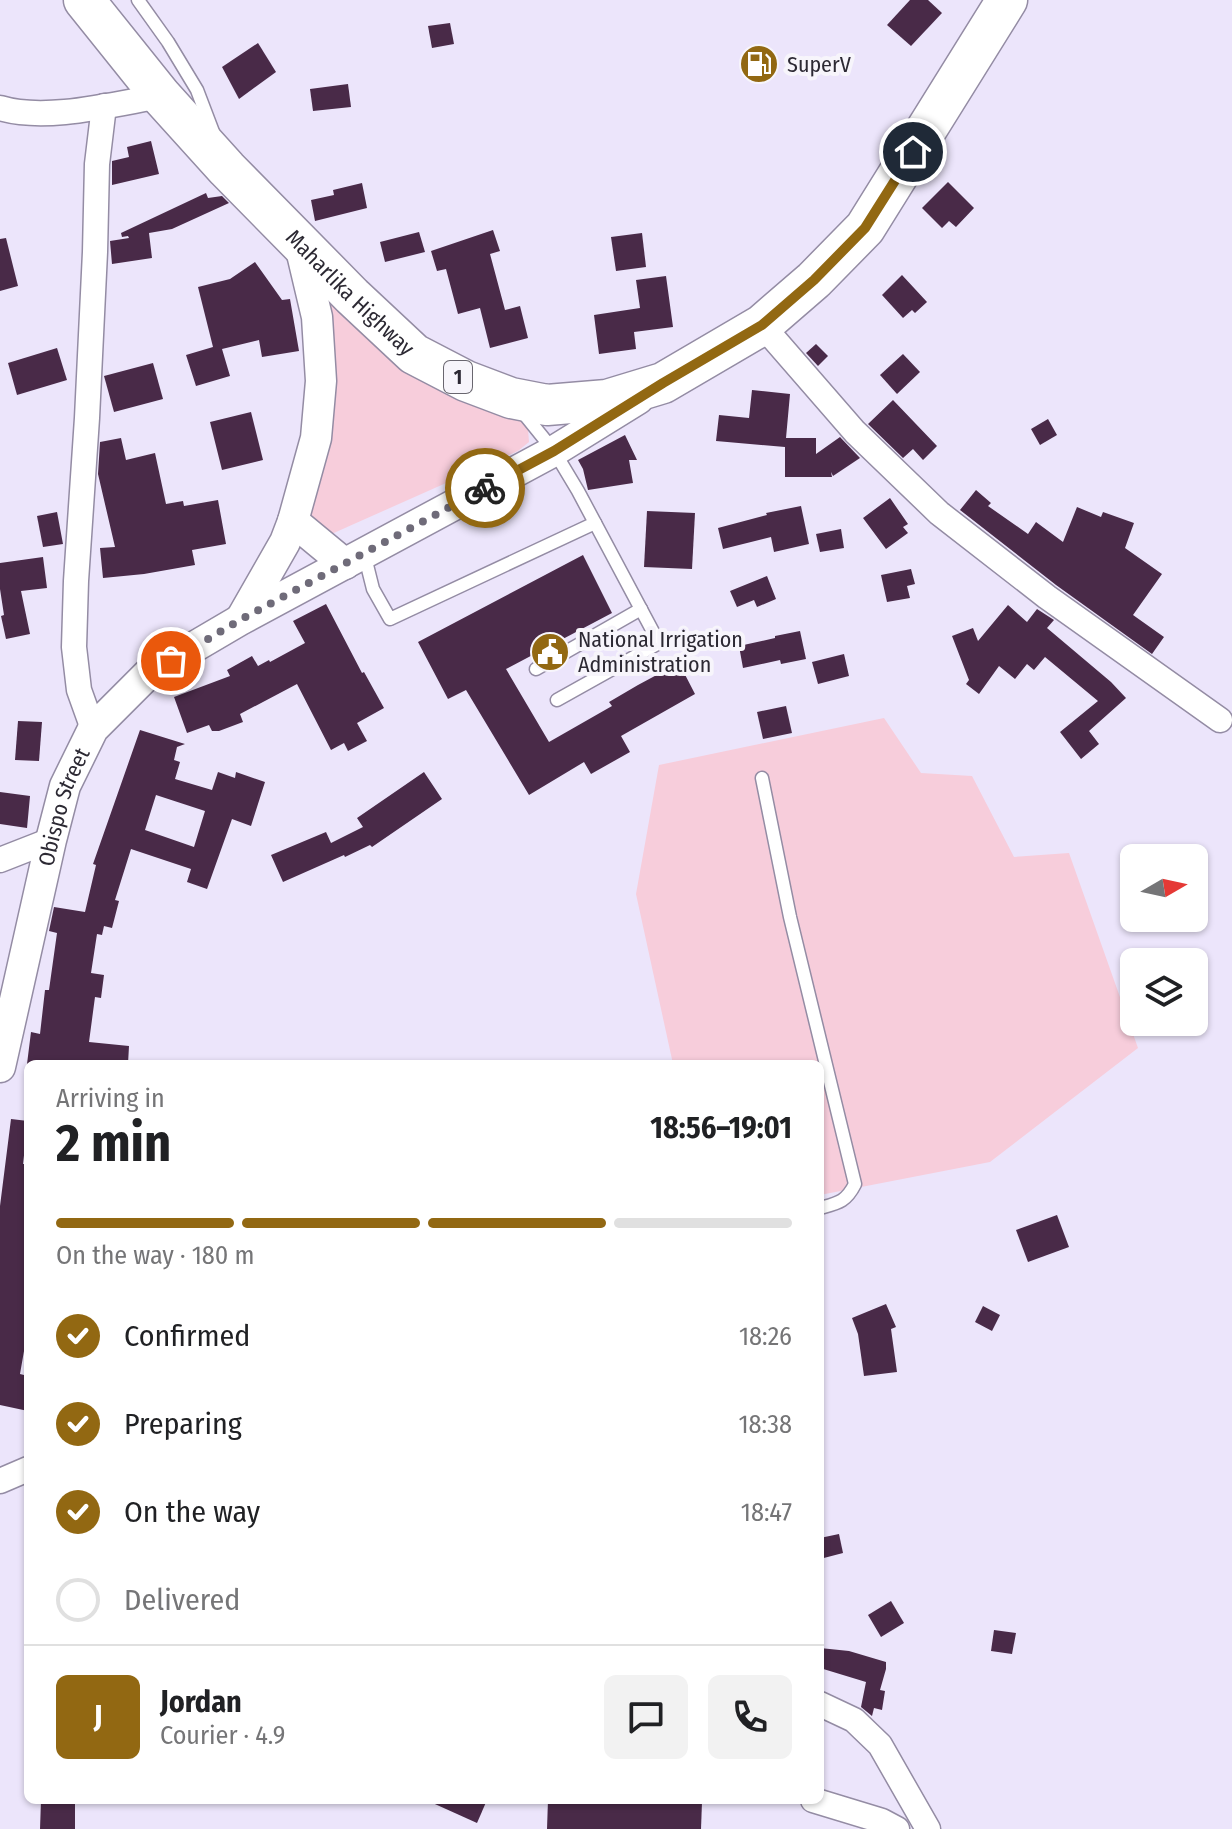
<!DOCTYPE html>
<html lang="en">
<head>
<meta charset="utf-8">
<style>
  :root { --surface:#fff; --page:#f2f2f2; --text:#202124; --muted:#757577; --line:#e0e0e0; --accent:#926812 }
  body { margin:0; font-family:"Fira Sans Condensed",sans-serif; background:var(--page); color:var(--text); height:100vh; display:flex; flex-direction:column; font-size:30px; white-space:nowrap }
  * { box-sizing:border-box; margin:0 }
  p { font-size:26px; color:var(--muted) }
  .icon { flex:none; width:44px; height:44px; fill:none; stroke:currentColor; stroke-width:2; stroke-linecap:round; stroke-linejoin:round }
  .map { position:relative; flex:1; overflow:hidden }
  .details { position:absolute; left:24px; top:1060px; width:800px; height:744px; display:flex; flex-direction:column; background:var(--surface); border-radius:12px; box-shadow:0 2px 6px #0004 }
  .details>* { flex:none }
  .needle { width:52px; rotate:81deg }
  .tools { position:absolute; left:1120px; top:844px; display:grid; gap:16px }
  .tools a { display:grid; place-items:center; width:88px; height:88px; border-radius:12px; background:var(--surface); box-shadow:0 2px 6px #0004; font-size:40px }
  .pin { position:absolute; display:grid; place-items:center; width:68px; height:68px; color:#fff; margin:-34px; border:4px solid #fff; border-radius:50%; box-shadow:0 2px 8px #0007 }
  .courier { position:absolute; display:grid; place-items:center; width:80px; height:80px; margin:-40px; border:6px solid #926812; border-radius:50%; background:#fff; color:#222; box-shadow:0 2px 10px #0007 }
  .overview em { font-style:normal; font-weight:700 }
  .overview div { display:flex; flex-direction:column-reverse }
  .overview { display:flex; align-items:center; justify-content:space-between; height:136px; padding:0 32px }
  h1 { font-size:52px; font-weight:700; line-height:60px }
  .bar { display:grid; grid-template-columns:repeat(4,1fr); gap:12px 8px; align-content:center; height:96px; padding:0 32px }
  .bar i { height:10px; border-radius:6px; background:var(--line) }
  .bar .selected { background:var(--accent) }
  .bar p { grid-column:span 4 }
  .line { display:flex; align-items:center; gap:20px; padding:0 32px; border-top:2px solid var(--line) }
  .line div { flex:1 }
  .round { display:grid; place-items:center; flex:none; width:84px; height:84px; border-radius:12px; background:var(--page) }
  ol { padding:0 32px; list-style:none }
  li { display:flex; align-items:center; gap:24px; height:88px }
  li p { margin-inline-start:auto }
  li .icon { padding:8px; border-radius:50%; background:var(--accent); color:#fff; stroke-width:4 }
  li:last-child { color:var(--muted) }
  li i { width:44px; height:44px; border:4px solid var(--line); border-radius:50% }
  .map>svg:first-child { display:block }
  .green { fill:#f7cddb }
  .building { fill:#492a48; fill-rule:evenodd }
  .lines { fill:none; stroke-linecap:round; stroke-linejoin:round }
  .service-casing { stroke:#948ca4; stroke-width:15 }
  .minor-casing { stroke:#948ca4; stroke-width:27 }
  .tertiary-casing { stroke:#948ca4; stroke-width:33 }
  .trunk-casing { stroke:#948ca4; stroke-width:43 }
  .service { stroke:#fff; stroke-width:12 }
  .minor { stroke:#fff; stroke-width:24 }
  .tertiary { stroke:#fff; stroke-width:30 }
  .trunk { stroke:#fff; stroke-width:40 }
  .done { stroke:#6f6b79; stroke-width:8; stroke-dasharray:0 14.4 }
  .route { stroke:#926812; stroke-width:10 }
  .labels { text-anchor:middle; stroke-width:8; stroke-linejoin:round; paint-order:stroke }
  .shield { fill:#f7f5fb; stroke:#69666f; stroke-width:2 }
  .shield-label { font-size:20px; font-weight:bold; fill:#2c2933 }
  .poi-label { font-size:22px; fill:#2c2933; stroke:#f7f5fb; text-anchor:start }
  .street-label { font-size:22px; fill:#2c2933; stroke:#f7f5fb }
</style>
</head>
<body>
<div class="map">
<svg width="1232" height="1829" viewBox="0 0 1232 1829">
  <rect width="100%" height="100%" fill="#ece5fb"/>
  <g class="green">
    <polygon points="335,302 519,416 528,429 529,442 518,451 327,536 304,519 326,303"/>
    <polygon points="884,718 921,773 972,776 1014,857 1069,853 1138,1048 990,1162 820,1195 820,1064 673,1064 636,894 659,765"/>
  </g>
  <g class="building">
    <polygon points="910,0 928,0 942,13 911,46 887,25"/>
    <polygon points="450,23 454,44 432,48 428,26"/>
    <polygon points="258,43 276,72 239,99 222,67"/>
    <polygon points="348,84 351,107 313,111 310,89"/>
    <polygon points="151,141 159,174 112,185 112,161 129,157 127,147"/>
    <polygon points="948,182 974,208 956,227 949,221 942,228 922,208"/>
    <polygon points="362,183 367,208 315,221 311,200 334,195 333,190"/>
    <polygon points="206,193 208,198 222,196 229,203 172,229 149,233 152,258 112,264 110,241 129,238 128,236 122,237 121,233"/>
    <polygon points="493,230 500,251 490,254 505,310 520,306 528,338 490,348 480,308 458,314 446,269 437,271 431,251"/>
    <polygon points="419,232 425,252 385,262 380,242"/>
    <polygon points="642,233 646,267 616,271 611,237"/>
    <polygon points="6,238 18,286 0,291 0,239"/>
    <polygon points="255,262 282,300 290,299 299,351 262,357 259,340 222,349 230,376 196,386 186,355 213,347 198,287 230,279"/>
    <polygon points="902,275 927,302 915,313 912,310 903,318 882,295"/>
    <polygon points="666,276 673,327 634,332 636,349 599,354 594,315 640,308 636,280"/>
    <polygon points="816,344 828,356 818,366 806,353"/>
    <polygon points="57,348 67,380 17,395 8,363"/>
    <polygon points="903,354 920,372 897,394 880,375"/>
    <polygon points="153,363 163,399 114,412 104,376"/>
    <polygon points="752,390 790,394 786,438 816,438 816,454 840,437 860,458 833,476 831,472 832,477 785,477 785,447 716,441 719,415 749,418"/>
    <polygon points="893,400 937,446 923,460 913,449 903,458 868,424"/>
    <polygon points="251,412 263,460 222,470 210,422"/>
    <polygon points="1048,419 1057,435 1040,445 1031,429"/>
    <polygon points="625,435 637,460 629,460 633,483 588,490 583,469 578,460"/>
    <polygon points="121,438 126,460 155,453 166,504 183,501 184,506 218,500 226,544 192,550 195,565 144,574 103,578 100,548 115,547 98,474 100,442"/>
    <polygon points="976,490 991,503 988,506 1028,534 1036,522 1063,542 1077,507 1101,517 1103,512 1134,523 1125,548 1162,574 1133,615 1164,637 1152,654 1056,585 960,510"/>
    <polygon points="890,498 908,524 903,527 908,533 886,549 863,518"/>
    <polygon points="801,506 809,544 774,552 771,537 723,549 718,528 767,515 766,513"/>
    <polygon points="647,511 695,513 692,569 644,567"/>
    <polygon points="57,512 63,544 43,547 37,516"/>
    <polygon points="841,529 844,548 820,552 816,534"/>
    <polygon points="583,555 612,613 506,669 549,742 612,706 609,702 638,685 679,663 695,694 621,736 630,752 591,774 584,762 529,795 466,690 448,699 418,642"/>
    <polygon points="43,557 47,588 21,591 30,634 6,639 1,616 4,615 0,589 0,563"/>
    <polygon points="911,569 915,584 907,586 910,598 887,602 881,575"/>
    <polygon points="767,576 776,599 757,607 754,600 737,607 730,591"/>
    <polygon points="326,604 362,673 364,672 384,708 357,723 367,741 348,751 344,743 331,750 297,684 240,714 243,722 219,731 212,731 209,725 187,733 174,697 230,676 227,670 252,656 258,666 269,660 270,662 305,643 293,621"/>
    <polygon points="1008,605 1027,622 1037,609 1054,620 1047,628 1111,682 1126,698 1089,731 1099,744 1081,759 1060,732 1098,701 1045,657 1034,670 1027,664 1015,679 999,666 979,694 966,684 969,680 952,636 973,628 978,641"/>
    <polygon points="800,631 806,659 781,664 780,660 743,668 739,646 775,638 775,636"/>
    <polygon points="844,654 849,676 818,684 812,662"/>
    <polygon points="786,706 792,733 763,739 757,712"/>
    <polygon points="18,721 42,722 39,761 15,760"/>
    <path d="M 140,730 L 185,744 L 177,747 L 174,760 L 180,762 L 175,779 L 212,790 L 218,772 L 235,778 L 236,772 L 265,782 L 251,826 L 232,819 L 207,889 L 187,882 L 191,869 L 131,849 L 115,900 L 119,901 L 112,928 L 104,926 L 102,935 L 97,934 L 91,973 L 104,975 L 101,998 L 95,997 L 89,1042 L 129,1046 L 128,1064 L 27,1064 L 31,1032 L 40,1034 L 45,990 L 49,990 L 57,933 L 49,931 L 54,907 L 85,912 L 96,865 L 93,864 ZM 156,795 L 205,811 L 194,847 L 145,830 Z"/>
    <polygon points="424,772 442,799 372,847 370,845 345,857 344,855 283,882 271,855 326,832 331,843 363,827 357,818"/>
    <polygon points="0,792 30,796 27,828 0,824"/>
    <polygon points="11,1119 28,1121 23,1164 28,1164 28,1328 20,1374 28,1376 28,1411 0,1405 0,1206"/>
    <polygon points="1057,1215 1069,1247 1028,1262 1016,1230"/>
    <polygon points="886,1304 896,1327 891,1329 897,1372 864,1376 858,1334 852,1318"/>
    <polygon points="983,1306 1000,1315 992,1331 975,1322"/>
    <polygon points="839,1534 843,1553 820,1559 820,1538"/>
    <polygon points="891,1601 904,1623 881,1637 868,1615"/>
    <polygon points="994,1630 1016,1633 1012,1654 991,1651"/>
    <polygon points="820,1648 849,1651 886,1662 886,1669 880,1690 885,1691 882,1710 874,1708 872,1716 861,1707 866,1682 820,1668"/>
    <polygon points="41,1800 75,1800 75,1829 40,1829"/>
    <polygon points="426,1800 487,1800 477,1823"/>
    <polygon points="548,1800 702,1802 701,1829 547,1829"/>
  </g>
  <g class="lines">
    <defs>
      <g id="service">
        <polyline points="138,0 168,42 197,90 213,132"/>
        <polyline points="520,409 554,451 578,491 659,643 557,700"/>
        <polyline points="364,553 373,589 390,619 595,523"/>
        <polyline points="536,669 641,609"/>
        <path d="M 762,778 L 790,917 L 855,1184 C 846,1202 838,1203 820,1208"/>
      </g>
      <g id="minor">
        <path d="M 0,108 C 46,122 114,104 161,96"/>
        <polyline points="762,325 855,432 939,513 1047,597 1220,720"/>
        <polyline points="93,729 79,690 74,647 76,581 87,418 95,252 97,164 104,106"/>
        <polyline points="0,860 51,840"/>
        <polyline points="0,1481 28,1469"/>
        <polyline points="820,1704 854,1720 880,1745 928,1829"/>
        <polyline points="813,1800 882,1821 897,1829"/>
      </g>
      <g id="tertiary">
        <polyline points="293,521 345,564"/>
        <polyline points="241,619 285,542 293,521 316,438 321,381 317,317 299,241"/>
        <path id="s1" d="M 0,1067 L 51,840 L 65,786 L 93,729 L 148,674 L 240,620 L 554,451 L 638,399"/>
      </g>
      <g id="trunk">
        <path id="s2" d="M 84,0 L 161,96 L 227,169 L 352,296 L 414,354 L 466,381 L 511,398 L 547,405 L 607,400 L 663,383 L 762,325 L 814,280 L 865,228 L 1007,0"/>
      </g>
    </defs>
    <use href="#service" class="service-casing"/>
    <use href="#minor" class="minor-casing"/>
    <use href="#tertiary" class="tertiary-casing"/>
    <use href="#trunk" class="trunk-casing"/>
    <use href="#service" class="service"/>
    <use href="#minor" class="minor"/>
    <use href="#tertiary" class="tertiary"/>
    <use href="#trunk" class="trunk"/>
  </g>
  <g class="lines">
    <polyline class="done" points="171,661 240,620 485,488"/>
    <polyline class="route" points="485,488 554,451 663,383 762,325 814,280 865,228 913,152"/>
  </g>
  <defs>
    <symbol id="fuel-disc" viewBox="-11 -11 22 22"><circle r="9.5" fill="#926812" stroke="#f7f5fb"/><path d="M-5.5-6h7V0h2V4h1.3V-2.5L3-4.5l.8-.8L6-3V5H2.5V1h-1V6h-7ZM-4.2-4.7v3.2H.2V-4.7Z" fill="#fff"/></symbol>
    <symbol id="civic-disc" viewBox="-11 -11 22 22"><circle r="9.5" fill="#926812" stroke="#f7f5fb"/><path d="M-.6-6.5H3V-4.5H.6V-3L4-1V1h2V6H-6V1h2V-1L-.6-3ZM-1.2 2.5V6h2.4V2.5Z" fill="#fff"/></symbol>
  </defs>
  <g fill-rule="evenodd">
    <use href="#fuel-disc" x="737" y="42" width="44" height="44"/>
    <use href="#civic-disc" x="528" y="630" width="44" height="44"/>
  </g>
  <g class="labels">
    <rect class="shield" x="444" y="361" width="28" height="32" rx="6"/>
    <g class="shield-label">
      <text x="458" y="384">1</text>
    </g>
    <g class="poi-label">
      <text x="787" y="72">SuperV</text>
      <text x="578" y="647">National Irrigation<tspan x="578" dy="25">Administration</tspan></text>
    </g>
    <g class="street-label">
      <text dy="8" stroke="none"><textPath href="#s2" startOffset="396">Maharlika Highway</textPath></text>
      <text dy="8" stroke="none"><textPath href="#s1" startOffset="268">Obispo Street</textPath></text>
    </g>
  </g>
</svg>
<div class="tools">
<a><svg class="needle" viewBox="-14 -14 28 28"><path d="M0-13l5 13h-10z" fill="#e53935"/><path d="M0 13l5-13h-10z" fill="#757577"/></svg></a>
<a><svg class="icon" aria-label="layers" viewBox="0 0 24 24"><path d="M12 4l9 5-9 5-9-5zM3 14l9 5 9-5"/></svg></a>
</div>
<div class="pin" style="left:171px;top:661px;background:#ea580c"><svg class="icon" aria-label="bag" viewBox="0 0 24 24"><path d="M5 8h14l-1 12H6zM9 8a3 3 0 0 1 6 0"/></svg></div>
<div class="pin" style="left:913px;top:152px;background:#1f2937"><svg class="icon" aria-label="home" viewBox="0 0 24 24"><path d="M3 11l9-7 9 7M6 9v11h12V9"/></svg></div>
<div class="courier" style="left:485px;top:488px"><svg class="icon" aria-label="bike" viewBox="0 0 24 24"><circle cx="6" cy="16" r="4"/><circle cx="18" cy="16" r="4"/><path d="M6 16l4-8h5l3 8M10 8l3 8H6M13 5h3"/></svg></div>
<section class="details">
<div class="overview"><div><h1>2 min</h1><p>Arriving in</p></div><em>18:56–19:01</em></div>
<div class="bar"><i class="selected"></i><i class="selected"></i><i class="selected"></i><i></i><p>On the way · 180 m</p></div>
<ol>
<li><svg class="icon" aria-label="check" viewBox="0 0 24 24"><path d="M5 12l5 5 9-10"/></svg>Confirmed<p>18:26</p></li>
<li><svg class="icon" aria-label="check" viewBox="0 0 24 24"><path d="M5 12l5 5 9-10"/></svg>Preparing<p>18:38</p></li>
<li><svg class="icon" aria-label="check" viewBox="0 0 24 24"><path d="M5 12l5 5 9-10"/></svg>On the way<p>18:47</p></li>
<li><i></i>Delivered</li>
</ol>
<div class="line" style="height:144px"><b class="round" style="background:var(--accent);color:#fff">J</b><div><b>Jordan</b><p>Courier · 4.9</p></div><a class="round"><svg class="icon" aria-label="chat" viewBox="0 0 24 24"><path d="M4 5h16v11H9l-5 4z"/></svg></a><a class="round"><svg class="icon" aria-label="phone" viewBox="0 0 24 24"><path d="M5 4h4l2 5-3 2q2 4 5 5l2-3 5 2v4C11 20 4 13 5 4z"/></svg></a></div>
</section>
</div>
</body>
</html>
